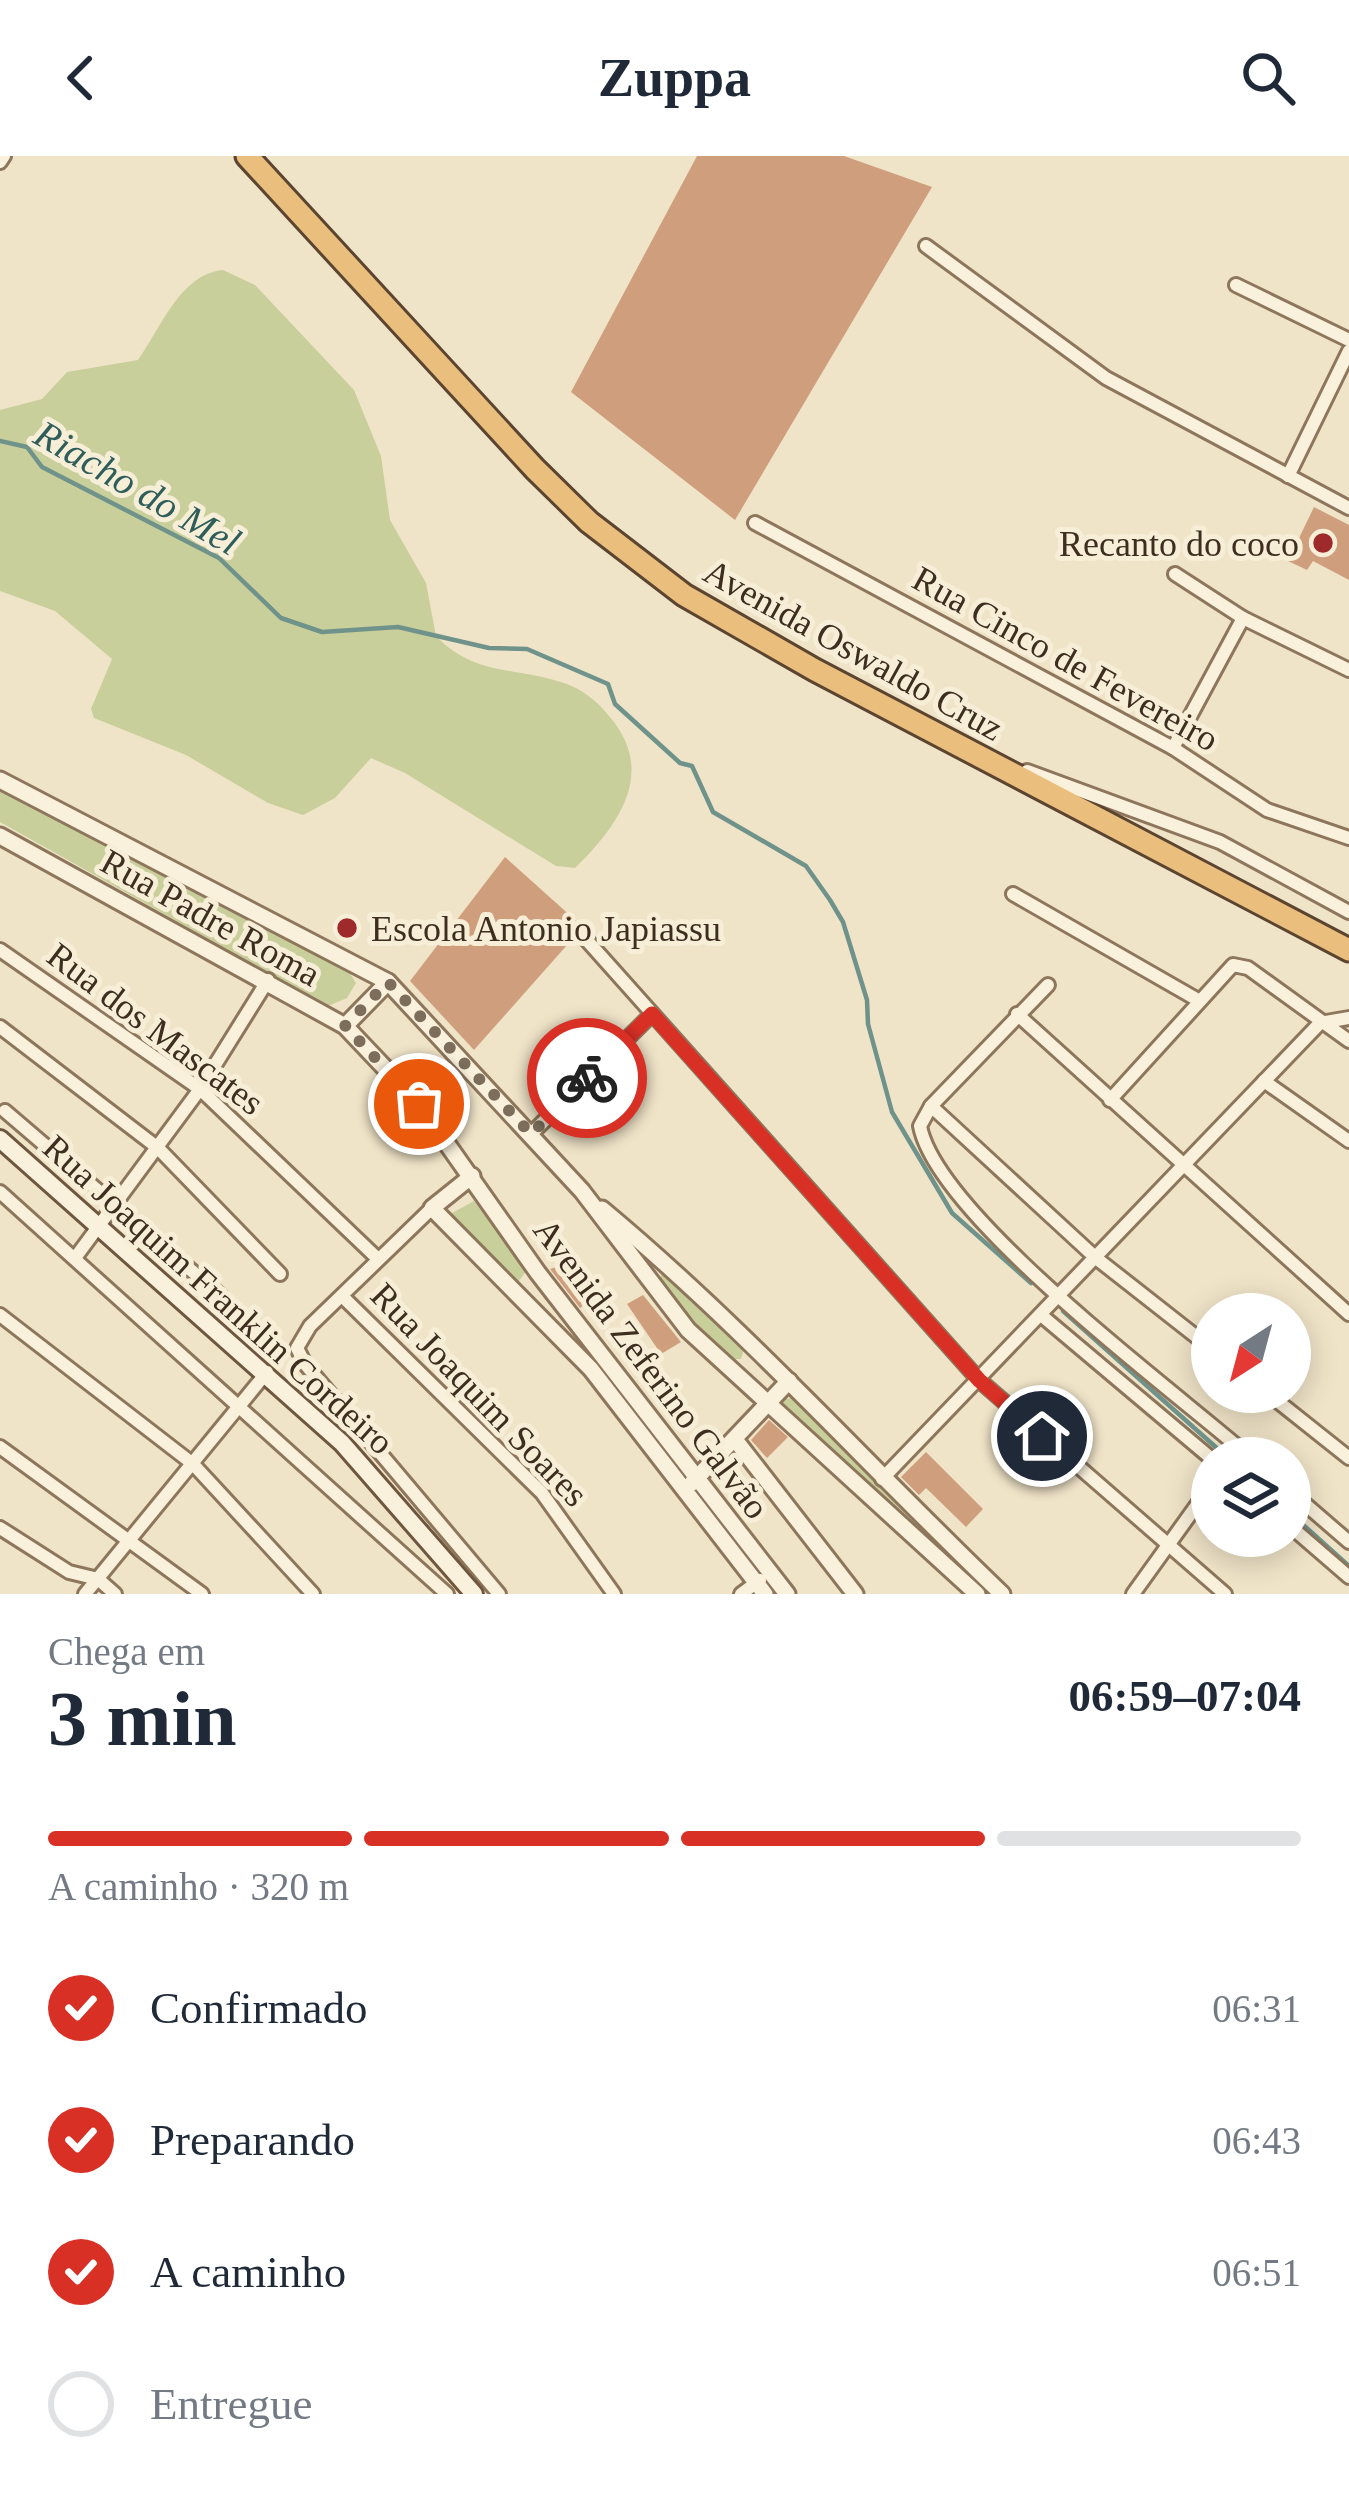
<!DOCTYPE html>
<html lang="pt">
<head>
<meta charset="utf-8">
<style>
  :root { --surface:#fff; --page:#f2f2f3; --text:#1f2937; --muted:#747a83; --line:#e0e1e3; --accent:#d93025 }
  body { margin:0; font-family:"Times New Roman",serif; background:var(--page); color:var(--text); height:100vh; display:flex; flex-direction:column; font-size:45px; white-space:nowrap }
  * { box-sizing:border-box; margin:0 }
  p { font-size:39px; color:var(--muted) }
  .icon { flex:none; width:66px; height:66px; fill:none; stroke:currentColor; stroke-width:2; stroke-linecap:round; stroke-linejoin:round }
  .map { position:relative; height:1438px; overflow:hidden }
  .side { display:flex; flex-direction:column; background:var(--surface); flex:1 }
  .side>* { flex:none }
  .needle { width:78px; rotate:216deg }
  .tools { position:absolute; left:1191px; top:1137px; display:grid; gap:24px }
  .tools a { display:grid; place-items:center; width:120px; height:120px; border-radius:50%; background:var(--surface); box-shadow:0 6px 30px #0003; font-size:60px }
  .pin { position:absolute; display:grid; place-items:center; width:102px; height:102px; color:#fff; margin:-51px; border:6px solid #fff; border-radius:50%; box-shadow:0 3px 12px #0007 }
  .courier { position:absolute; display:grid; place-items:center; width:120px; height:120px; margin:-60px; border:9px solid #d93025; border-radius:50%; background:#fff; color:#222; box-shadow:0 3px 15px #0007 }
  .summary em { font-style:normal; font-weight:700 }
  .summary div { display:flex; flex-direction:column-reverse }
  .summary { display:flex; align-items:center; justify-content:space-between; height:204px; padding:0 48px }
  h1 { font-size:78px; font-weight:700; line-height:90px }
  .bar { display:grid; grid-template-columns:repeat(4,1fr); gap:18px 12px; align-content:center; height:144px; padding:0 48px }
  .bar i { height:15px; border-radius:9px; background:var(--line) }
  .bar .selected { background:var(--accent) }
  .bar p { grid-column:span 4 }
  ol { padding:0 48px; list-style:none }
  li { display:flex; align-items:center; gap:36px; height:132px }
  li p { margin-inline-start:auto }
  li .icon { padding:12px; border-radius:50%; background:var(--accent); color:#fff; stroke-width:4 }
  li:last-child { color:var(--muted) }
  li i { width:66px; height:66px; border:6px solid var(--line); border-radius:50% }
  header { display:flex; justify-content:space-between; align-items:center; height:156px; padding:0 48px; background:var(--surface); font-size:54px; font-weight:700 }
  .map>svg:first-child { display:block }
  .green { fill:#c9cf9b }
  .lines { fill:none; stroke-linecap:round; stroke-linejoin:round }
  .stream { stroke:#6f938a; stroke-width:4.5 }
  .building { fill:#cf9f7d }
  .minor-casing { stroke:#8d765c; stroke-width:18 }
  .tertiary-casing { stroke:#8d765c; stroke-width:21 }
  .secondary-casing { stroke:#6f573f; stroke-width:22 }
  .trunk-casing { stroke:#5b4430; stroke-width:27 }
  .minor { stroke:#faf1dc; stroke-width:12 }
  .tertiary { stroke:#faf1dc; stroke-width:15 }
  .secondary { stroke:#faf1dc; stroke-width:16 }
  .trunk { stroke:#eabe7c; stroke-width:21 }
  .done { stroke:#7c6e5b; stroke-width:12; stroke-dasharray:0 21.6 }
  .route { stroke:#d93025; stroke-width:15 }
  .poi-dot { fill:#9e2a2b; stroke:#f7eed8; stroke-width:4.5 }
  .labels { text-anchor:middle; stroke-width:10; stroke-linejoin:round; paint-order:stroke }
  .poi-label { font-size:36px; fill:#3d2e20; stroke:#f7eed8; text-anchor:end }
  .street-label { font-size:36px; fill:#3d2e20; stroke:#f7eed8 }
  .water-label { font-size:39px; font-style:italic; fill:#2f5d5a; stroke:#f7eed8 }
</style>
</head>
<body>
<header><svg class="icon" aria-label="back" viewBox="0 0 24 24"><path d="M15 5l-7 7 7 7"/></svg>Zuppa<svg class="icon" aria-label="search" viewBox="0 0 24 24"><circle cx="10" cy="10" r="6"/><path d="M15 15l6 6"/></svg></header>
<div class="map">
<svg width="1349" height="1438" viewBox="0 0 1349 1438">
  <rect width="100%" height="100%" fill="#f0e4c8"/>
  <g class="green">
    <path d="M 223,114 L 255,129 L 354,234 L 381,300 L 390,364 L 426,427 L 436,480 C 474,520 516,511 564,527 C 582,533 597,545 609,560 C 657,615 620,668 575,712 L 556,710 L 405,617 L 371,602 L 335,642 L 303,659 L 268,647 L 186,599 L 94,562 L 91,553 L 112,503 L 55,455 L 0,435 L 0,254 L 42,243 L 67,216 L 138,204 C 161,172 180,118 223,114 Z"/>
    <polygon points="0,632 349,816 356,827 347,842 328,850 0,666"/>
    <polygon points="474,1045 527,1114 518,1126 454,1067 452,1057"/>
    <polygon points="665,1113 746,1187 741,1203 726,1203 657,1127"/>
    <polygon points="791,1242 999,1438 983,1438 781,1252 783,1243"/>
  </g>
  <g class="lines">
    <g class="stream">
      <polyline points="0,285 27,291 42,311 219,402 281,462 322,476 398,471 489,492 527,493 608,528 615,548 680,607 692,610 713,656 806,710 830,744 843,766 867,844 868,868 892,956 952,1057 1031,1127"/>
      <polyline points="1063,1155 1228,1302"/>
      <polyline points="1290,1357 1349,1410"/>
    </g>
  </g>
  <g class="building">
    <polygon points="697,0 844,0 932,31 735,364 571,236"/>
    <polygon points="1314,351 1349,369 1349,424 1313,405 1307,414 1288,405"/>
    <polygon points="505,701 583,771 474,894 410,825"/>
    <polygon points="569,1107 593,1143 580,1152 550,1113"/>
    <polygon points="643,1139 681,1186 661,1198 627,1148"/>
    <polygon points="769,1264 788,1281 767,1302 751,1284"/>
    <polygon points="926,1296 983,1353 966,1371 926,1332 919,1339 901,1321"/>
  </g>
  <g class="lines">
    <defs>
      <g id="minor">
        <polyline points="0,6 4,0"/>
        <polyline points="926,90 1106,222 1349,352"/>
        <polyline points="1236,129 1349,184"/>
        <polyline points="1288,320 1349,195"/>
        <polyline points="755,367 1173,592 1267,654 1349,682"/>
        <polyline points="1175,418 1243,462 1349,514"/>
        <polyline points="1173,592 1243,462"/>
        <polyline points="1027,615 1220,686 1349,756"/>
        <polyline points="1013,738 1198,844"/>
        <polyline points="584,781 979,1224 1225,1438"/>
        <polyline points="0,794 200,933 377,1102"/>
        <path d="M 1048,829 L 931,950 L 920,970 C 937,1060 1176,1236 1251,1302"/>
        <polyline points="1017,858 1349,1158"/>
        <polyline points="0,871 158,992 280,1118"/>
        <polyline points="1264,925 1349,985"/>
        <polyline points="1110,944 1233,809 1248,812 1349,885"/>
        <polyline points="931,950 1096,1102 1212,1193"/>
        <polyline points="5,955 220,1139"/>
        <polyline points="531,978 652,858"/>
        <polyline points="0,1036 447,1438"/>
        <polyline points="432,1052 310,1170 297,1192 305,1208 499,1438"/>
        <polyline points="75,1102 200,933 268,824"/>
        <polyline points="342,1140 542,1337 614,1438"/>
        <polyline points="0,1159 193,1308 313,1438"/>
        <polyline points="1041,1159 1212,1303"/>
        <polyline points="1266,1236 1349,1302"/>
        <polyline points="0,1291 202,1438"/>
        <polyline points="882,1323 1320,867 1349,862"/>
        <polyline points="1290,1335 1349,1386"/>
        <polyline points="1290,1370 1349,1421"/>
        <polyline points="0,1372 69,1416 98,1423 115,1438"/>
        <polyline points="85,1438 267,1216"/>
        <polyline points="741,1438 760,1424"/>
        <polyline points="1133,1438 1212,1328"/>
      </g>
      <g id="tertiary">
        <polyline points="0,624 388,826 582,1035 688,1174 977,1438"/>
        <polyline points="0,680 345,870 419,948 538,1117 787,1438"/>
        <polyline points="345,870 388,826"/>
        <polyline points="472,1020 432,1052 591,1213 765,1438"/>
        <path d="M 602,1053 C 745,1172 868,1310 1002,1438"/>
        <polyline points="737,1286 855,1438"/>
        <polyline points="692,1327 789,1225"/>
      </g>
      <polyline id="secondary" points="0,983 342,1287 474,1438"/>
      <polyline id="trunk" points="247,0 535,313 589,366 684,439 815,514 1349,794"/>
    </defs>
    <use href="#minor" class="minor-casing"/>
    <use href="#tertiary" class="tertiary-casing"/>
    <use href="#secondary" class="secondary-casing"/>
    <use href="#trunk" class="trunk-casing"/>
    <use href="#minor" class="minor"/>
    <use href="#tertiary" class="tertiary"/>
    <use href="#secondary" class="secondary"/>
    <use href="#trunk" class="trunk"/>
  </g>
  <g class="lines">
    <polyline class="done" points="419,948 345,870 388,826 531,978 587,922"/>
    <polyline class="route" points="587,922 652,858 979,1224 1042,1280"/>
  </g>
  <g class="poi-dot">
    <circle cx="1323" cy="387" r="12"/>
    <circle cx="347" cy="772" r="12"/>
  </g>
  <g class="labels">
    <g class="poi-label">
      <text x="1299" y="400">Recanto do coco</text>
      <text x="371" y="785" text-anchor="start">Escola Antonio Japiassu</text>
    </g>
    <g class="street-label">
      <text transform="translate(854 493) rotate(29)" y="13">Avenida Oswaldo Cruz</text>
      <text transform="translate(1066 502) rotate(29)" y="13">Rua Cinco de Fevereiro</text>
      <text transform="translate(211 761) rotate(29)" y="13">Rua Padre Roma</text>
      <text transform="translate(156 872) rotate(37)" y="13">Rua dos Mascates</text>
      <text transform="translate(219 1138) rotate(42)" y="13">Rua Joaquim Franklin Cordeiro</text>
      <text transform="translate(652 1212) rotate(53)" y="13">Avenida Zeferino Galvão</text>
      <text transform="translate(480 1238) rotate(46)" y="13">Rua Joaquim Soares</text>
    </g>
    <g class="water-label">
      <text transform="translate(138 331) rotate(30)" y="14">Riacho do Mel</text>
    </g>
  </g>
</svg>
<div class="tools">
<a><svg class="needle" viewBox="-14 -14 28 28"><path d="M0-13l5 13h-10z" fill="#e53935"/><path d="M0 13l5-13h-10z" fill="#747a83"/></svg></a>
<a><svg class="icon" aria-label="layers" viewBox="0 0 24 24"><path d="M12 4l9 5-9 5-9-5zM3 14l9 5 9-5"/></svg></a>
</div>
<div class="pin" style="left:419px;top:948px;background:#ea580c"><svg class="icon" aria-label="bag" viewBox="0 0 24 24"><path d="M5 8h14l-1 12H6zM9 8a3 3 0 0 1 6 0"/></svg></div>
<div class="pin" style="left:1042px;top:1280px;background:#1f2937"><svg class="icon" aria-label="home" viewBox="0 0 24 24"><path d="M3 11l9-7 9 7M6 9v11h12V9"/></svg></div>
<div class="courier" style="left:587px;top:922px"><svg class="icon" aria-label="bike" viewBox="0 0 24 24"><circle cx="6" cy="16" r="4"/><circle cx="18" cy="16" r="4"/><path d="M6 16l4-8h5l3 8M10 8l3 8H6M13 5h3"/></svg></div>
</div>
<section class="side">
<div class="summary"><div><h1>3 min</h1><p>Chega em</p></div><em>06:59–07:04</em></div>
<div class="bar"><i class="selected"></i><i class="selected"></i><i class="selected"></i><i></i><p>A caminho · 320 m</p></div>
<ol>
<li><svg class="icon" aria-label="check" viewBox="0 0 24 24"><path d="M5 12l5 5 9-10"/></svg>Confirmado<p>06:31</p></li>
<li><svg class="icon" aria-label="check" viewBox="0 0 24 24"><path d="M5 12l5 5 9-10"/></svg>Preparando<p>06:43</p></li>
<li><svg class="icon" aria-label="check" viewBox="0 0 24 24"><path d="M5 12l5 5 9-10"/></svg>A caminho<p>06:51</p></li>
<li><i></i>Entregue</li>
</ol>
</section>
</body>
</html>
